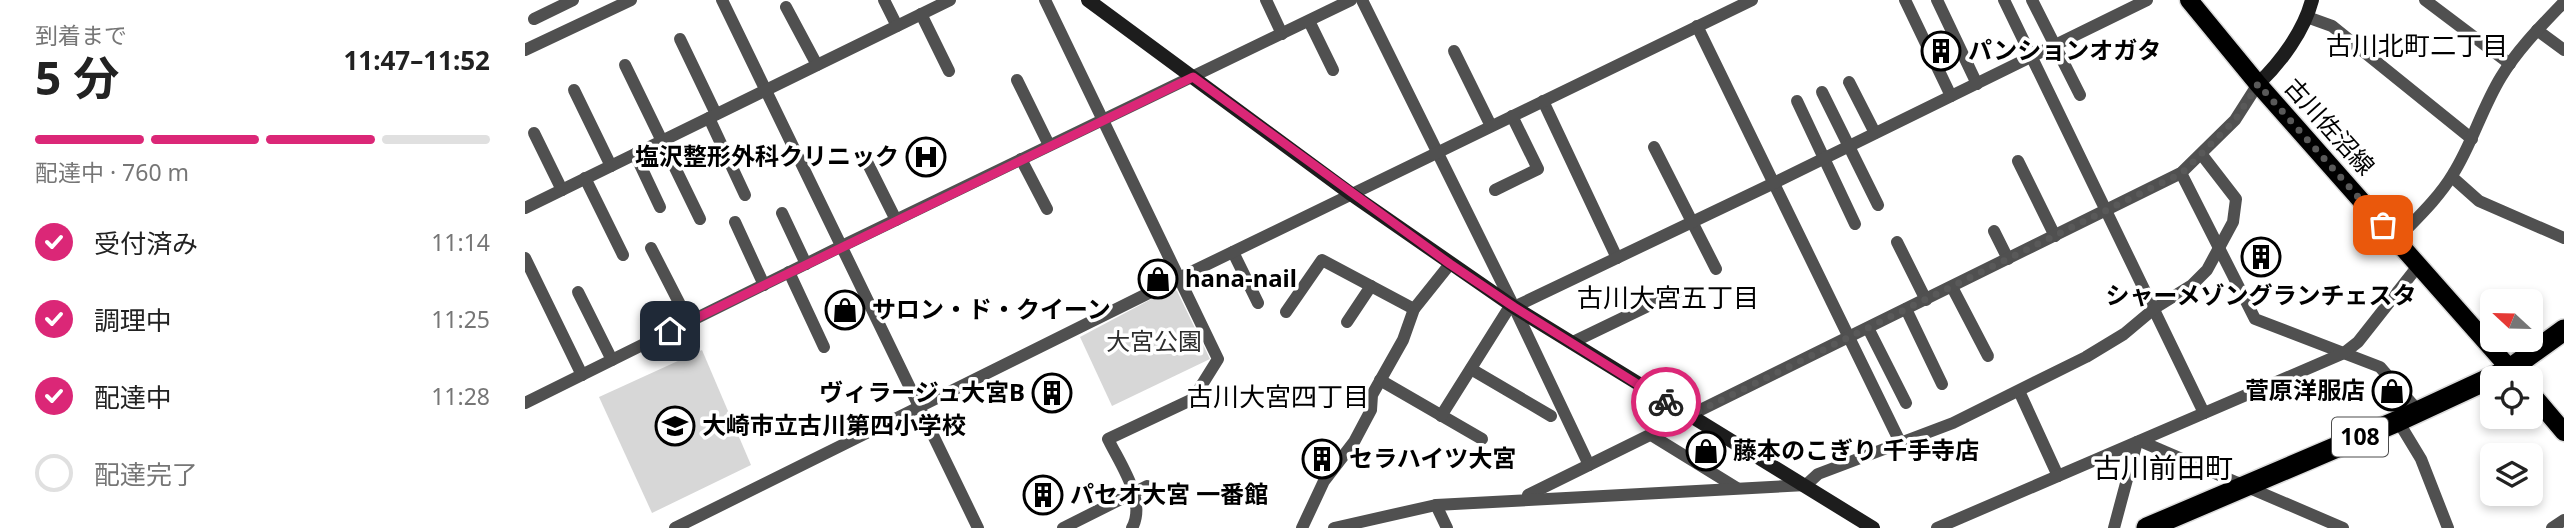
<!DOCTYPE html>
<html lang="ja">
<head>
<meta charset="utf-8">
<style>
  :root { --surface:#fff; --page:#f6f6f6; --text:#222; --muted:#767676; --line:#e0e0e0; --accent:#db2777 }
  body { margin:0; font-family:"Noto Sans","Noto Sans JP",sans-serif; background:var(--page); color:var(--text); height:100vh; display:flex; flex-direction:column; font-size:26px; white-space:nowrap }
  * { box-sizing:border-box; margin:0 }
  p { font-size:23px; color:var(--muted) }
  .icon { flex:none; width:38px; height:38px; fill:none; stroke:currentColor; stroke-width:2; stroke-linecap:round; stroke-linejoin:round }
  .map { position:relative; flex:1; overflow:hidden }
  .side { display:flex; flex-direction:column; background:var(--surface); width:525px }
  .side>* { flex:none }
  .needle { width:46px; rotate:292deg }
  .controls { position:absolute; left:1955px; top:289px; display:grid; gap:14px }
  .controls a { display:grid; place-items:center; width:63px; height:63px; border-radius:10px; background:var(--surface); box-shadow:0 4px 10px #0003; font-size:35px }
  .pin { position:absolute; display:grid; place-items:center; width:60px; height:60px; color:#fff; margin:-30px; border-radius:14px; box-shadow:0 4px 10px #0006 }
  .courier { position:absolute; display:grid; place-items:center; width:70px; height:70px; margin:-35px; border:5px solid #db2777; border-radius:50%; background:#fff; color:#222; box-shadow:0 2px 9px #0007 }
  .headline em { font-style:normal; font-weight:700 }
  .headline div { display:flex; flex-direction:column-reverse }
  .headline { display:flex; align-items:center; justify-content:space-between; height:119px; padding:0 35px }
  h1 { font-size:46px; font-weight:700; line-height:52px }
  .bar { display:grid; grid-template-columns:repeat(4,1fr); gap:10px 7px; align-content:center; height:84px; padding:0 35px }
  .bar i { height:9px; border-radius:5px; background:var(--line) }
  .bar .active { background:var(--accent) }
  .bar p { grid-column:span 4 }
  ol { padding:0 35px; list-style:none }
  li { display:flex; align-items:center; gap:21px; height:77px }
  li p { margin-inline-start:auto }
  li .icon { padding:7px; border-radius:50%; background:var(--accent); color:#fff; stroke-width:4 }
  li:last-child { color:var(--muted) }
  li i { width:38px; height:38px; border:4px solid var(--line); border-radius:50% }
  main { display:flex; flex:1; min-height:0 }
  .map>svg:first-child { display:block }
  .green { fill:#d7d7d7 }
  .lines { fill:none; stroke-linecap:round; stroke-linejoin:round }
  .primary-casing { stroke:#dbdbdb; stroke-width:21 }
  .highway-casing { stroke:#dbdbdb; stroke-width:24 }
  .street { stroke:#505050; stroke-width:12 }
  .secondary { stroke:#1d1d1d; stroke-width:14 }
  .primary { stroke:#000; stroke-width:18 }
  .highway { stroke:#000; stroke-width:21 }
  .done { stroke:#595959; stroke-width:7; stroke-dasharray:0 12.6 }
  .route { stroke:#db2777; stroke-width:9 }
  .labels { text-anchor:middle; stroke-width:7; stroke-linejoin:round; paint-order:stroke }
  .shield { fill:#fff; stroke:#4c4c4c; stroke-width:2 }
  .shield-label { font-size:23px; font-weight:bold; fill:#000 }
  .poi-label { font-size:24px; font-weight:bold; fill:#000; stroke:#fff; text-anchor:start }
  .street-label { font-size:24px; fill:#000; stroke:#fff }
  .park-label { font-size:24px; fill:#2e2e2e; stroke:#fff }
  .neighbourhood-label { font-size:26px; fill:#000; stroke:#fff }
  .quarter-label { font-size:28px; fill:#000; stroke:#fff }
</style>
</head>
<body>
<main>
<section class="side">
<div class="headline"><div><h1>5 分</h1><p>到着まで</p></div><em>11:47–11:52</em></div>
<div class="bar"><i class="active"></i><i class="active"></i><i class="active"></i><i></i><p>配達中 · 760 m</p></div>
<ol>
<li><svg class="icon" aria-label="check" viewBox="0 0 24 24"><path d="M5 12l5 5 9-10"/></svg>受付済み<p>11:14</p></li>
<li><svg class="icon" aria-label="check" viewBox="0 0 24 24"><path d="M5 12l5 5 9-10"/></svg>調理中<p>11:25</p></li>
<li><svg class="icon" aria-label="check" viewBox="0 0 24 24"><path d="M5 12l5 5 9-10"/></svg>配達中<p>11:28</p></li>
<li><i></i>配達完了</li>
</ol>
</section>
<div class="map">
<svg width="2039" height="528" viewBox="0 0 2039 528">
  <rect width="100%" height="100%" fill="#fff"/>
  <g class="green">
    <polygon points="647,288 652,291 685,359 587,406 555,337"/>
    <polygon points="177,350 226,465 127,513 74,397"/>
  </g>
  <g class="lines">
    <defs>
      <g id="primary">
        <polyline points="1664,0 1733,84 1993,378"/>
        <polyline points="2006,393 2039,432"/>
      </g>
      <polyline id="highway" points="1622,528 1873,421 1985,369 2039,330"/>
    </defs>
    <use href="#primary" class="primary-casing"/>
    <use href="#highway" class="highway-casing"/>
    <g class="street">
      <polyline points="197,0 453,528"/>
      <polyline points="359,0 372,26"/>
      <path d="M 520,0 L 693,359 L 668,399 L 583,439 C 595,464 622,501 607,528"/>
      <polyline points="741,0 757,34"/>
      <polyline points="837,0 989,307 1064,465"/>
      <polyline points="1380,0 1426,96"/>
      <polyline points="1412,0 1452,84"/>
      <polyline points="1479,0 1679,413"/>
      <polyline points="1507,0 1555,95"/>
      <polyline points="1900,0 1985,64"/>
      <polyline points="261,7 292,65"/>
      <polyline points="396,14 424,71"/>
      <polyline points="1782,17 1807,26 1947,139"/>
      <polyline points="9,19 48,0"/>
      <polyline points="784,21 808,70"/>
      <polyline points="1172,26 1376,444"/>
      <polyline points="2012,30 2039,50"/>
      <polyline points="155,39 191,114"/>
      <polyline points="0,50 106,0"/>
      <polyline points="929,51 966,126"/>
      <polyline points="100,65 175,219"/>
      <polyline points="492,80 524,145"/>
      <polyline points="1324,82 1350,133"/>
      <polyline points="49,90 86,166"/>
      <polyline points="1297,92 1353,205"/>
      <polyline points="1018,101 1092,258"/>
      <polyline points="1272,101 1330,224"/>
      <polyline points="184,118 220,195"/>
      <polyline points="9,133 37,190"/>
      <polyline points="1129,147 1191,269"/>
      <polyline points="110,154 135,207"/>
      <polyline points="496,159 522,209"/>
      <polyline points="341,160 371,220"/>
      <polyline points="1493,161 1530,236"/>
      <polyline points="1656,173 1730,319 1855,367 1894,412"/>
      <polyline points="1927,177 1954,201 2039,238"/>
      <polyline points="60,178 98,255"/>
      <polyline points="970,190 1013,169 987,116"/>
      <polyline points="0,208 425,0"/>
      <polyline points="257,213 281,264"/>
      <polyline points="210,222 239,285"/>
      <polyline points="1469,231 1483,259"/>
      <path d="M 1871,240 C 1891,219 1913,199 1928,174 C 1947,144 1957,108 1976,77 C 1993,49 2016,26 2039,2"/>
      <polyline points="1372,242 1401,300"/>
      <polyline points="126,248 164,322"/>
      <polyline points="708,252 733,303"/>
      <polyline points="0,258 57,375"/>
      <polyline points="264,272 299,347"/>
      <polyline points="1427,287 1463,356"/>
      <polyline points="53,292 87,360"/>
      <polyline points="1381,309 1417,384"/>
      <polyline points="761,312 797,260 889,309"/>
      <polyline points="822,322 846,286"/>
      <polyline points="1343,328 1381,403"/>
      <polyline points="1046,343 1154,291"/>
      <polyline points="946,369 1026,416"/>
      <polyline points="855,380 957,439"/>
      <polyline points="1494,391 1533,476"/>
      <polyline points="0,403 315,247 826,0"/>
      <polyline points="916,416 982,311 989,307 1249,183 1622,0"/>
      <polyline points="1873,421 1896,459 1923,528"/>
      <polyline points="1126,435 1212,488"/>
      <polyline points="1615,441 1818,528"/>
      <polyline points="1003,495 1656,173 1710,120 1733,84"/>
      <polyline points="911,505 922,528"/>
      <polyline points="150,528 654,278 1227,0"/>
      <polyline points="538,528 622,486"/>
      <polyline points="777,528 799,481 829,442 846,410 847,395 878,340 889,309 925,264"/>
      <polyline points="809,528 911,505 1281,485 1293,474 1428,423 1561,357 1599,334 1630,308 1667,285 1682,270 1708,222 1711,199 1677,155"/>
      <polyline points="1412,528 1819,353 1833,342 1893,266"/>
      <polyline points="1589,528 1612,442"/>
      <polyline points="2027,528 2039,520"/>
    </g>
    <g class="secondary">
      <polyline points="563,0 826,194 989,307 1348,528"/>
      <path d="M 1733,84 C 1756,62 1779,31 1787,0"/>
    </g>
    <use href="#primary" class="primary"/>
    <use href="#highway" class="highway"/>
  </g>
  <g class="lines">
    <polyline class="done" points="1141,402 1164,416 1657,173 1710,120 1733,84 1858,225"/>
    <polyline class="route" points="145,331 668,77 925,264 989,307 1141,402"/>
  </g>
  <defs>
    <symbol id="building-ring" viewBox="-11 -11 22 22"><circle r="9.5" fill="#fff" stroke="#000" stroke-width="1.5"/><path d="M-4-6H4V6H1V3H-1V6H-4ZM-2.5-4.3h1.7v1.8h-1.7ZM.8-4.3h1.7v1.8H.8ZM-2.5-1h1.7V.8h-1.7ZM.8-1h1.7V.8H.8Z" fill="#000"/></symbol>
    <symbol id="hospital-ring" viewBox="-11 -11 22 22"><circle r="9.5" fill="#fff" stroke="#000" stroke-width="1.5"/><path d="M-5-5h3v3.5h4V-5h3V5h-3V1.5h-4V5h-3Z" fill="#000"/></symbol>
    <symbol id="shop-ring" viewBox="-11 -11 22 22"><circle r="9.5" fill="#fff" stroke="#000" stroke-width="1.5"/><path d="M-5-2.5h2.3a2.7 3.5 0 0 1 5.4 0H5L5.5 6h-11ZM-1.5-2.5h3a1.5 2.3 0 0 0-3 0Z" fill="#000"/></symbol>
    <symbol id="school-ring" viewBox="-11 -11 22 22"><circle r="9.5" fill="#fff" stroke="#000" stroke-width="1.5"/><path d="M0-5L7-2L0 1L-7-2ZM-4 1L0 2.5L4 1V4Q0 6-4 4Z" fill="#000"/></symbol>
  </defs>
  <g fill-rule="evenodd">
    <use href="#building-ring" x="1394" y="29" width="44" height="44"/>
    <use href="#hospital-ring" x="379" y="135" width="44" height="44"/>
    <use href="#building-ring" x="1714" y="235" width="44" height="44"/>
    <use href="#shop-ring" x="611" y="257" width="44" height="44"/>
    <use href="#shop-ring" x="298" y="288" width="44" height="44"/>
    <use href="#shop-ring" x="1845" y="369" width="44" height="44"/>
    <use href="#building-ring" x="505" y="371" width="44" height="44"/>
    <use href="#school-ring" x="128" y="404" width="44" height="44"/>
    <use href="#shop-ring" x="1159" y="429" width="44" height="44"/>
    <use href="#building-ring" x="775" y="437" width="44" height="44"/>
    <use href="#building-ring" x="496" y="473" width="44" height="44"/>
  </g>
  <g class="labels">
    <rect class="shield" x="1807" y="417.5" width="56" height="39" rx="5"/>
    <g class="shield-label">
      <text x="1835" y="445">108</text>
    </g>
    <g class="poi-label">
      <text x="1443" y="59">パンションオガタ</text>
      <text x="374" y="165" text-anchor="end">塩沢整形外科クリニック</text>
      <text x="660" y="287">hana-nail</text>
      <text x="1736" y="304" text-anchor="middle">シャーメゾングランチェスタ</text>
      <text x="347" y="318">サロン・ド・クイーン</text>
      <text x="1840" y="399" text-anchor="end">菅原洋服店</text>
      <text x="500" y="401" text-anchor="end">ヴィラージュ大宮B</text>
      <text x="177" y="434">大崎市立古川第四小学校</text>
      <text x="1208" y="459">藤本のこぎり 千手寺店</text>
      <text x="824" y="467">セラハイツ大宮</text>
      <text x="545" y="503">パセオ大宮 一番館</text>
    </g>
    <g class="street-label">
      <text transform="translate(1804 127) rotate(48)" y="8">古川佐沼線</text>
    </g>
    <g class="park-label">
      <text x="629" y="350">大宮公園</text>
    </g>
    <g class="neighbourhood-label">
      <text x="1892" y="55">古川北町二丁目</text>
      <text x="1143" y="307">古川大宮五丁目</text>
      <text x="753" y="406">古川大宮四丁目</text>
    </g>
    <g class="quarter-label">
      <text x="1638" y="478">古川前田町</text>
    </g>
  </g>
</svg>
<div class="controls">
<a><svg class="needle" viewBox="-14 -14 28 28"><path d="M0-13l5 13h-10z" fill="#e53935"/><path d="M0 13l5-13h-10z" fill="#767676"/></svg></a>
<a><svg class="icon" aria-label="locate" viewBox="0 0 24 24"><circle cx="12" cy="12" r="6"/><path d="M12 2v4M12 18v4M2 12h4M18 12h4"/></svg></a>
<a><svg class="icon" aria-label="layers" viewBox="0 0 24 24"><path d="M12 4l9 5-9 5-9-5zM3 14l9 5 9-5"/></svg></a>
</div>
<div class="pin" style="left:1858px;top:225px;background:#ea580c"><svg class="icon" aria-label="bag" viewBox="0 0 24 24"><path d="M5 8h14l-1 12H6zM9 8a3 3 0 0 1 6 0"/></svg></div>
<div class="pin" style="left:145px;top:331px;background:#1f2937"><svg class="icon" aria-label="home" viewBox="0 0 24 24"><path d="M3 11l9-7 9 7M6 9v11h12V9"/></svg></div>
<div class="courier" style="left:1141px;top:402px"><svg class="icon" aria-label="bike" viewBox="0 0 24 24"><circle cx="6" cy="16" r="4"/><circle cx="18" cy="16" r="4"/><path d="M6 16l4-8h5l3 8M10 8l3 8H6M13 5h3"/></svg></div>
</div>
</main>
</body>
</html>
